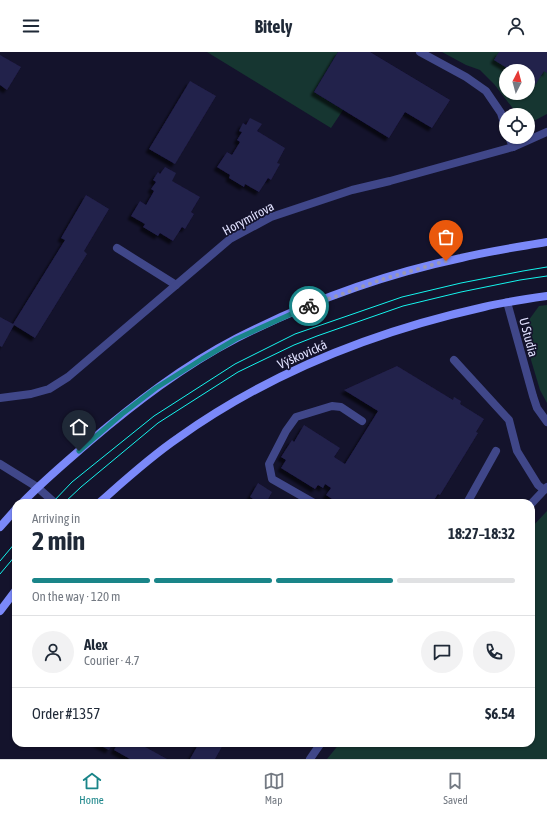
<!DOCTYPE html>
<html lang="en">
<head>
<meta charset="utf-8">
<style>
  :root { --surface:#fff; --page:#f2f2f3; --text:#1f2937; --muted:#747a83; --line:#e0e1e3; --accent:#1a8589 }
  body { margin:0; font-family:"Asap Condensed",sans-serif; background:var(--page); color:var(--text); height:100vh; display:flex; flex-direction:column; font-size:15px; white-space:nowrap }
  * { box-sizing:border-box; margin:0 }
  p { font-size:13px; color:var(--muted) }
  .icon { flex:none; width:22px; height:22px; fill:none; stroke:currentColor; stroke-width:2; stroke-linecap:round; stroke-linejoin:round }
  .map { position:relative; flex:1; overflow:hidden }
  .details { position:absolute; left:12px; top:447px; width:523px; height:248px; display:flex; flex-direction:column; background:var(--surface); border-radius:12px; box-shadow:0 1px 3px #0004 }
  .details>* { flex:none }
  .needle { width:26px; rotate:6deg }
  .controls { position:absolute; left:499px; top:12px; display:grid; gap:8px }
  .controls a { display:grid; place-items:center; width:36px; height:36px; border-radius:50%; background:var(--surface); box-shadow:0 1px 3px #0004; font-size:20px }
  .pin { position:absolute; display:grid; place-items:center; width:34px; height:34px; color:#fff; margin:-41px -17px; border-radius:50% 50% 50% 0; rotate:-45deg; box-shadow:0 0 4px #0007 }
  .pin .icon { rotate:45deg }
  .courier { position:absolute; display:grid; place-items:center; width:40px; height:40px; margin:-20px; border:3px solid #1a8589; border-radius:50%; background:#fff; color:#222; box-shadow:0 1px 5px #0007 }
  .overview em { font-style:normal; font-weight:700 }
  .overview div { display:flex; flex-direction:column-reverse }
  .overview { display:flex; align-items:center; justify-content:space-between; height:68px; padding:0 20px }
  h1 { font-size:26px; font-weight:700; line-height:30px }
  .bar { display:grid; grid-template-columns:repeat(4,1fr); gap:6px 4px; align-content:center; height:48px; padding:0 20px }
  .bar i { height:5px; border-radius:3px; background:var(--line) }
  .bar .selected { background:var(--accent) }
  .bar p { grid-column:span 4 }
  .line { display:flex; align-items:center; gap:10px; padding:0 20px; border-top:1px solid var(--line) }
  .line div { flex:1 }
  .round { display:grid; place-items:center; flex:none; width:42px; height:42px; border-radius:21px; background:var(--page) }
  header { display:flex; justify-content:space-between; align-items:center; height:52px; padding:0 20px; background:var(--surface); font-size:18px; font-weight:700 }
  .tab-bar { display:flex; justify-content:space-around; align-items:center; height:56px; border-top:1px solid var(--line); background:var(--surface); font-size:11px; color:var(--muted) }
  .tab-bar a { display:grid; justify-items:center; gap:2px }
  .tab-bar .selected { color:var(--accent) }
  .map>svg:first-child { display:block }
  .green { fill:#163631; fill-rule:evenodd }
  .building { fill:#23204c; filter:url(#shadow) }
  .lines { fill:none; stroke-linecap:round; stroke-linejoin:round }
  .lane { stroke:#404789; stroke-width:8 }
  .street { stroke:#404789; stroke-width:8 }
  .secondary { stroke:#7b89f9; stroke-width:8 }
  .tram { stroke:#14f5ed; stroke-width:1 }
  .done { stroke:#9998b4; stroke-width:4; stroke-dasharray:0 7.2 }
  .route { stroke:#1a8589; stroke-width:5 }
  .labels { text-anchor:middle; stroke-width:3.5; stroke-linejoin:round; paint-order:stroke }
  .street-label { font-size:13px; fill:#e0e0fe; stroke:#14132c }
</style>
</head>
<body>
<header><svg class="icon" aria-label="menu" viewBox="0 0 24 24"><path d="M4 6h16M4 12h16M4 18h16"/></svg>Bitely<svg class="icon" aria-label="person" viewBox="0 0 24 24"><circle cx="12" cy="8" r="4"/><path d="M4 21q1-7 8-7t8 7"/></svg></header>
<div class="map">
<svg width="547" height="707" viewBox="0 0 547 707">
  <defs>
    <filter id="shadow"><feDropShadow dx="-3.5" dy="3.5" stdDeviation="1" flood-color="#0009"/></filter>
  </defs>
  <rect width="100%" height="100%" fill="#14132c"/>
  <g class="green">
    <polygon points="207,0 338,0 314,40 343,58 331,76"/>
    <path d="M 442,0 L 547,0 L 547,62 L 528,72 L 528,63 L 518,63 L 494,32 L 480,18 L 466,13 ZM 506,19 L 528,19 L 528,41 L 506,41 Z"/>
    <polygon points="547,253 547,351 540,338 531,308 526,272 539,254"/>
    <polygon points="547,459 547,707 327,707 340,691 531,691 531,476"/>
  </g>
  <g class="building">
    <polygon points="338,0 370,0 450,48 432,76 405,60 389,86 314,40"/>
    <polygon points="499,0 547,0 547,21 544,19 535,33 528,28 528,19 506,19 507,16 494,8"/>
    <polygon points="0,3 21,15 7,38 0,33"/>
    <polygon points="190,29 216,44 175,112 149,97"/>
    <polygon points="250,66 262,72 257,79 285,96 277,111 280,112 271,128 268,126 259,140 245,132 244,135 229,126 230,123 217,115 227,100 232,103 240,90 237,88 242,80 239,79 243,71 246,73"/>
    <polygon points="165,115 176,121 172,129 200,145 191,160 194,162 185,177 182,175 173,189 160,181 158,184 143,175 145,172 131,164 140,149 146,153 154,139 151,137 156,130 153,128 158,120 160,122"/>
    <polygon points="86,143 109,157 84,199 87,202 35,286 14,273 2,295 0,294 0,265 13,272 65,188 61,186"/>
    <polygon points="397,314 453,348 454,345 461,349 460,352 484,367 476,380 478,381 440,443 438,442 432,451 338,451 326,443 331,436 325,432 323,436 318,433 315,437 281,416 286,408 281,405 292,388 294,390 304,373 340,396 334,405 345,412 378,359 344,338"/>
    <polygon points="258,431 272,440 266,451 259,451 250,445"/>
    <polygon points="95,691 113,691 109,698"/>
    <polygon points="118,691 138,691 167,707 130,707 114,698"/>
    <polygon points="199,691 224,691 215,707 190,707"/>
  </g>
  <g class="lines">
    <g class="lane">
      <polyline points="117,196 176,233"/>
      <polyline points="454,308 509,368 517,399 538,433 544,438"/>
      <polyline points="314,451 272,427 269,412 286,379 296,365 332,354 341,355 362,369"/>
      <polyline points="467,451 496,399"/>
    </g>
    <g class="street">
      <polyline points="420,0 466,25 486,39 501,61 506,77"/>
      <polyline points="509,85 513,95"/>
      <polyline points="507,250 533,344 537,356 547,370"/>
      <polyline points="0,346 31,342 49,337 68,325 230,187 271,165 352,138 390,129 513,95 547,80"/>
      <polyline points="0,412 37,435 55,451"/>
      <polyline points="531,452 547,435"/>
      <polyline points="310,707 321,691"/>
    </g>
    <g class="secondary">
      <path d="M 22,451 C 43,429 66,410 89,390 C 135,351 183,314 237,286 C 306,251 385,222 461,206 C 489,199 518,195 547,190"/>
      <path d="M 99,451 C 125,428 150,405 178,386 C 269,321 376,279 484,255 C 505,250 526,247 547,244"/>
      <polyline points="0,475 16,457"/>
      <polyline points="0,559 16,538"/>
    </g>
    <g class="tram">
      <polyline points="52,451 72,430 154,364 235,312 295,282 402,245 461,231 523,219 547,215"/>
      <polyline points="64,451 81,435 158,371 238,320 294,293 317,284 403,254 461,240 520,228 547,224"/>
      <polyline points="0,509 16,490"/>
      <polyline points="0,522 16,503"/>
    </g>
  </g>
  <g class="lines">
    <polyline class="done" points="309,254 383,227 446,209"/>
    <polyline class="route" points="79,399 122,362 156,336 202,307 236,287 309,254"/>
  </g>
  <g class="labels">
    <g class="street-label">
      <text transform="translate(248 166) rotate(-28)" y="5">Horymírova</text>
      <text transform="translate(529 285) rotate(75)" y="5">U Studia</text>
      <text transform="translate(302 302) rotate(-24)" y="5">Výškovická</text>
    </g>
  </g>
</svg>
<div class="controls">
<a><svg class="needle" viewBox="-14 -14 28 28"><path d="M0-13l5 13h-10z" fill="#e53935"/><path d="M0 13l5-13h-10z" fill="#747a83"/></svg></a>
<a><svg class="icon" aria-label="locate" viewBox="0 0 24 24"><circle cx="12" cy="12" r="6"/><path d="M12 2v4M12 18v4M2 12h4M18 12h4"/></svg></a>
</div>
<div class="pin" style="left:446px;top:209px;background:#ea580c"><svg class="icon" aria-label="bag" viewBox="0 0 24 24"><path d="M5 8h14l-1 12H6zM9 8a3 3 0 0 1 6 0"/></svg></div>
<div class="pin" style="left:79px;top:399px;background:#1f2937"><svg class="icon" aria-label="home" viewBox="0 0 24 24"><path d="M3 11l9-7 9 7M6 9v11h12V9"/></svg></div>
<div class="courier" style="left:309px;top:254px"><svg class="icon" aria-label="bike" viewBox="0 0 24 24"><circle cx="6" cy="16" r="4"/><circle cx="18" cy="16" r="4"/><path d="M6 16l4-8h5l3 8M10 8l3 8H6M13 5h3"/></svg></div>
<section class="details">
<div class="overview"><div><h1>2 min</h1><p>Arriving in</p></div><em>18:27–18:32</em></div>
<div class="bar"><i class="selected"></i><i class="selected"></i><i class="selected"></i><i></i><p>On the way · 120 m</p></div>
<div class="line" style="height:72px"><a class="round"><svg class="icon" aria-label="person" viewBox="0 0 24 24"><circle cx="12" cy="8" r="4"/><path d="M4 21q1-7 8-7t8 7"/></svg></a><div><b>Alex</b><p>Courier · 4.7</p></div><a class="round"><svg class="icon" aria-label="chat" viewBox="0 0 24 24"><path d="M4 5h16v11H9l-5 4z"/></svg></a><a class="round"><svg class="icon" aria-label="phone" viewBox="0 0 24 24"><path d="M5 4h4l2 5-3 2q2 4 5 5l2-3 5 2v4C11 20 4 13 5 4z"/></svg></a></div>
<div class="line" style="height:52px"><div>Order #1357</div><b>$6.54</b></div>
</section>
</div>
<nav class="tab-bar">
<a class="selected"><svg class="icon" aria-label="home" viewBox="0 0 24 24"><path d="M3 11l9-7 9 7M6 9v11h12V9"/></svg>Home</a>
<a><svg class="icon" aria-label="map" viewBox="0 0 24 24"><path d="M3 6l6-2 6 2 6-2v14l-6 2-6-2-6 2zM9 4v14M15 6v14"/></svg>Map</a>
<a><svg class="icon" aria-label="saved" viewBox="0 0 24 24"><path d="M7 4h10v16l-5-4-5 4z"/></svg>Saved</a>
</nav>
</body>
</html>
